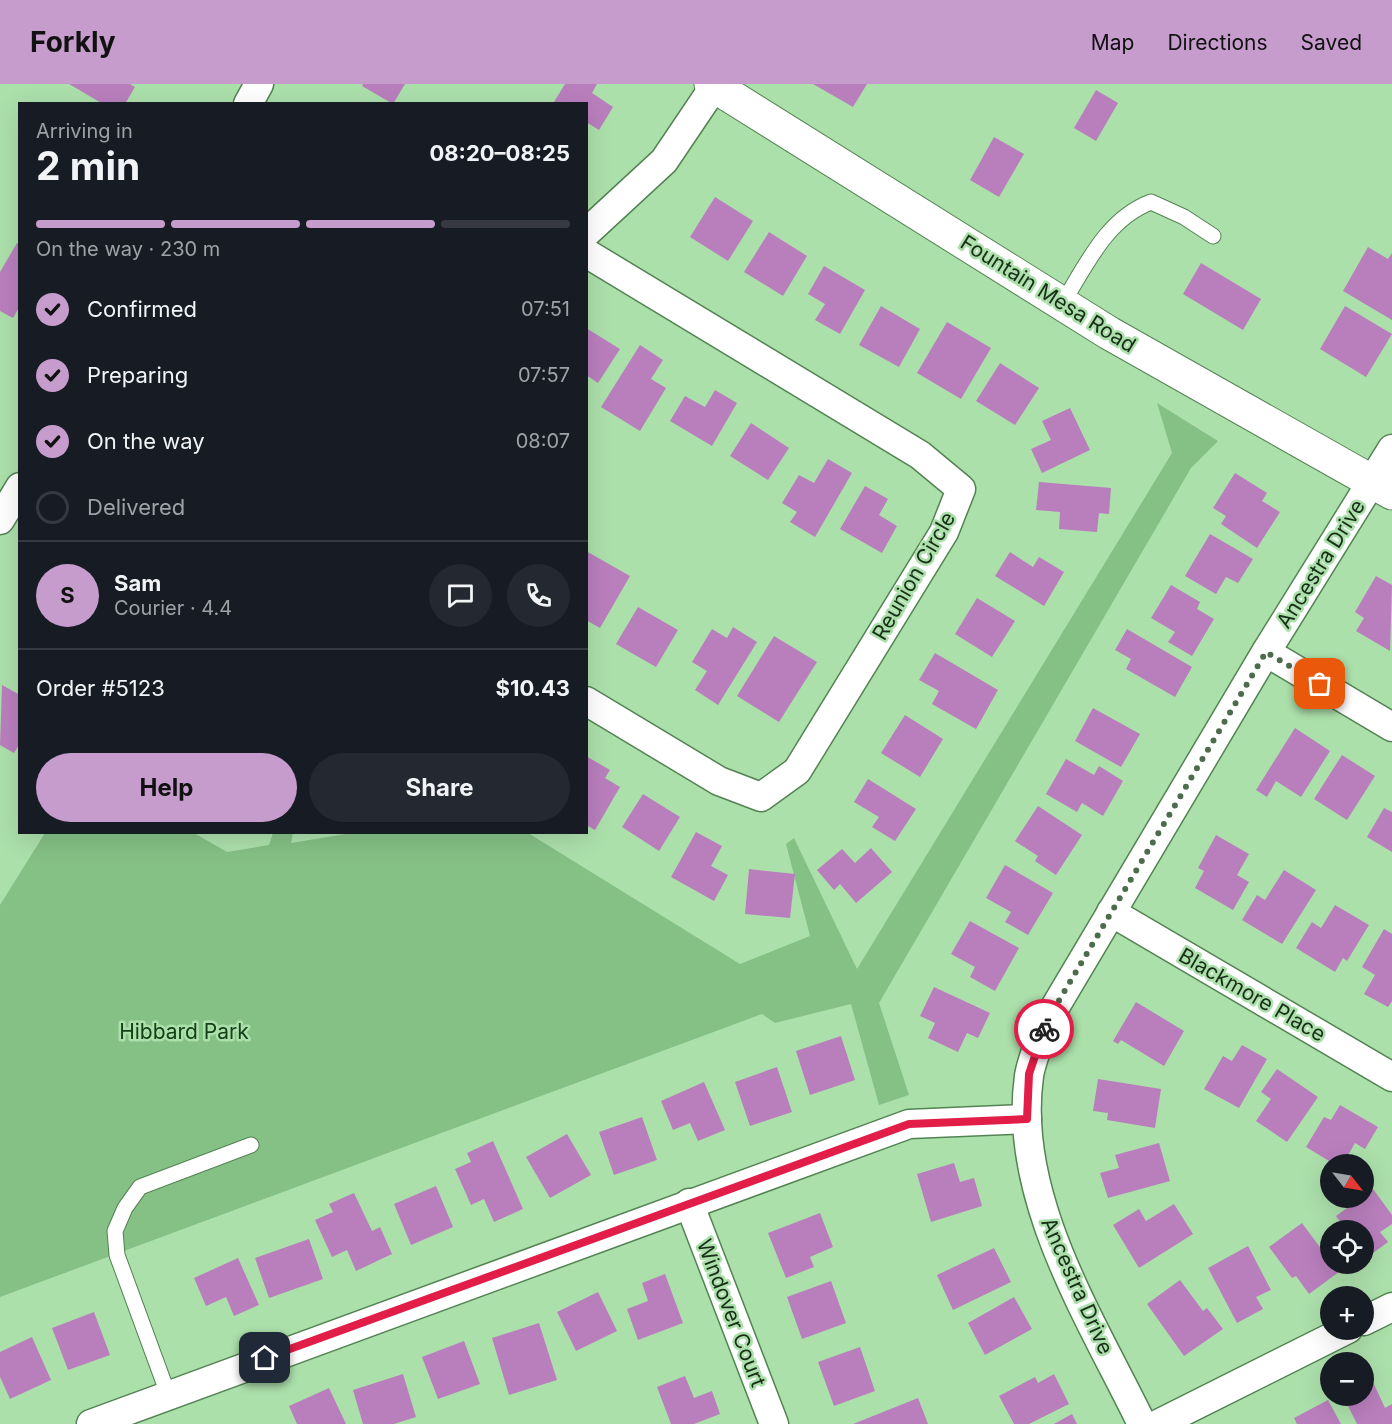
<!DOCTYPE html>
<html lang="en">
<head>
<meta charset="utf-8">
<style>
  :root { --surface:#171b24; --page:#242831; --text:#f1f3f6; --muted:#9ea1a6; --line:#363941; --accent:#c69ccd }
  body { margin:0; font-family:Inter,sans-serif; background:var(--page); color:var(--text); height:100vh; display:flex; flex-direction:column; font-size:22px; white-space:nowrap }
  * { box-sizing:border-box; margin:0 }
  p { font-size:20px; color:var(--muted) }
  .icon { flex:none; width:33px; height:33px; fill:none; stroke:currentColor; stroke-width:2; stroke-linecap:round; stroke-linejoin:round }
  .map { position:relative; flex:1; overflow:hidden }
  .panel { position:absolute; left:18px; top:18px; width:570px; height:732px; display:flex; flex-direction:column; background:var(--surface); border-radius:0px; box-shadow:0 6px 24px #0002 }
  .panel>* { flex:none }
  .needle { width:39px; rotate:121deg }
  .fabs { position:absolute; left:1320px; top:1070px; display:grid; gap:12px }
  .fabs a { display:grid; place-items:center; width:54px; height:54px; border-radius:50%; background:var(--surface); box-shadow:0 6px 24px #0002; font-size:30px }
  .pin { position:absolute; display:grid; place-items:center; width:51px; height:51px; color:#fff; margin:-26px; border-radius:12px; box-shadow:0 3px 9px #0006 }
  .courier { position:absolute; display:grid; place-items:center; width:60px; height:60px; margin:-30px; border:4px solid #e11d48; border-radius:50%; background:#fff; color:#222; box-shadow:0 2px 8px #0007 }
  .head em { font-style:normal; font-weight:700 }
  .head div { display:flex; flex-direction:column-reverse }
  .head { display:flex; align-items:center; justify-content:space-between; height:102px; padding:0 18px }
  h1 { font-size:39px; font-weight:700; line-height:45px }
  .bar { display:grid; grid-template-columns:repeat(4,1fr); gap:9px 6px; align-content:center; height:72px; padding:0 18px }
  .bar i { height:8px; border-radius:4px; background:var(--line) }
  .bar .active { background:var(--accent) }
  .bar p { grid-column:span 4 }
  .line { display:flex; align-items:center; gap:15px; padding:0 18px; border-top:2px solid var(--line) }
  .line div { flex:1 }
  .round { display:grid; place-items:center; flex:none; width:63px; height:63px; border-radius:32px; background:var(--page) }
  ol { padding:0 18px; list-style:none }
  li { display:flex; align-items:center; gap:18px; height:66px }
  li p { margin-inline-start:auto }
  li .icon { padding:6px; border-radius:50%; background:var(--accent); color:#111; stroke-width:4 }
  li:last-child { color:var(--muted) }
  li i { width:33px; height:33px; border:3px solid var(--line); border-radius:50% }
  .action { display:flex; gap:12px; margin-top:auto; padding:12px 18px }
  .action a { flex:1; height:69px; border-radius:36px; background:var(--accent); color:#111; font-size:24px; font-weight:700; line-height:69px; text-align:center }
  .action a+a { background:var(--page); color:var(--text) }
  header { display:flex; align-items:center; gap:36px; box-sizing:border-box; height:84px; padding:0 30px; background:var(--accent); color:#111 }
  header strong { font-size:28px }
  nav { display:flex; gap:33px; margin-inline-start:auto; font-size:21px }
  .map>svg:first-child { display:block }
  .green { fill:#85c085 }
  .building { fill:#b97fbd }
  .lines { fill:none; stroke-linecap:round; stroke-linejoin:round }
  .lane-casing { stroke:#538353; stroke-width:17 }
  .street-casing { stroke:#538353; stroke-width:31 }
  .secondary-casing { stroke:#538353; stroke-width:35 }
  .lane { stroke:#fff; stroke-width:15 }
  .street { stroke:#fff; stroke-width:28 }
  .secondary { stroke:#fff; stroke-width:33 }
  .done { stroke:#4c6c4c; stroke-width:6; stroke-dasharray:0 10.8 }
  .route { stroke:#e11d48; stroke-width:8 }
  .labels { text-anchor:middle; stroke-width:5; stroke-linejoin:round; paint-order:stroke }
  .street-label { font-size:21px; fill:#192e19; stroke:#ace0ab }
  .park-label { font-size:21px; fill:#154118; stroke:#ace0ab }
</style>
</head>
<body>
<header>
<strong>Forkly</strong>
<nav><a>Map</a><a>Directions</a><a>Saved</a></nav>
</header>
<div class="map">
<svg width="1392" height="1340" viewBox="0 0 1392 1340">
  <rect width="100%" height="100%" fill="#ace0ab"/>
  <polygon class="green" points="1157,319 1218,357 1191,384 879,919 909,1011 879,1021 851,920 775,939 762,930 0,1213 0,821 45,749 194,749 227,768 269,761 273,749 293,749 291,759 352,749 528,749 740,880 810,852 786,760 794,754 857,885 1172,369"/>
  <g class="building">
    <polygon points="69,0 130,0 135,3 125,20 103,20"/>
    <polygon points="363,0 405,0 393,20 362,2"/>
    <polygon points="565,0 597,0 592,9 613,23 599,46 586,38 586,20 554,18"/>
    <polygon points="813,0 867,0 853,23"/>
    <polygon points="1096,6 1118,19 1096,57 1074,44"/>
    <polygon points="994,53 1024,70 999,113 970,96"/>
    <polygon points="715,113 753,137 728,177 690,153"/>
    <polygon points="769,148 807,172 783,212 744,188"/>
    <polygon points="17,159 20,160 20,222 13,234 0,227 0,188"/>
    <polygon points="1368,163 1388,175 1392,169 1392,236 1343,207"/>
    <polygon points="1201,179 1261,215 1243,246 1183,210"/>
    <polygon points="824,182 865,206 840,250 815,236 825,220 808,210"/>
    <polygon points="881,222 920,245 899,283 859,261"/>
    <polygon points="1345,222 1392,250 1366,293 1320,265"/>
    <polygon points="947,238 991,264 961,315 917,289"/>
    <polygon points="586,244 620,265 598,299 586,291"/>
    <polygon points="640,261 663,276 651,295 666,304 640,347 601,323"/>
    <polygon points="1000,279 1039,304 1015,341 976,317"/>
    <polygon points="715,306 737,319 712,362 670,337 685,312 705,323"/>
    <polygon points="1070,324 1090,366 1042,389 1031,365 1051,356 1042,337"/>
    <polygon points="751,339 789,364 768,396 730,372"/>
    <polygon points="828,375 852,389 815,453 790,438 797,428 782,419 799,391 814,399"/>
    <polygon points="1235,389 1267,409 1262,417 1280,428 1257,464 1221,440 1226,432 1213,424"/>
    <polygon points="1039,398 1111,404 1109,430 1099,429 1097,448 1059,445 1060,428 1036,426"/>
    <polygon points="865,402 888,415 879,431 897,442 882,469 840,445"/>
    <polygon points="1210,450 1253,475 1238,499 1226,493 1216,510 1185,492"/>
    <polygon points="586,467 630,492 600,544 586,536"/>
    <polygon points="1010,468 1033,483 1039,473 1064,488 1044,522 995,492"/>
    <polygon points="1376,492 1392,501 1390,567 1356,547 1364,534 1355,528"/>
    <polygon points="1171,501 1200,518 1197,525 1214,535 1192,572 1168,558 1175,548 1151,534"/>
    <polygon points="977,514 1015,537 992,573 955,550"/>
    <polygon points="638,523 678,546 656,583 616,560"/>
    <polygon points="733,543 757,558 718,621 695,606 707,587 692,578 712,545 727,554"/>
    <polygon points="1127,545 1192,583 1175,613 1126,585 1131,575 1115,566"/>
    <polygon points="774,552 817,578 779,638 737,612"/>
    <polygon points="935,569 998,606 976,645 932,620 939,607 919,596"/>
    <polygon points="2,601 20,611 20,659 14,669 0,661"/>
    <polygon points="1093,624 1140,650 1121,683 1075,657"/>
    <polygon points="905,631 943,655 920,693 881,669"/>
    <polygon points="1295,644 1330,667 1301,713 1276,697 1267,713 1256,706"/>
    <polygon points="1342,671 1375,692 1347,736 1314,715"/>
    <polygon points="586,672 610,686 605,694 620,703 595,746 586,741"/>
    <polygon points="1066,675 1094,691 1099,682 1123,697 1103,732 1082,719 1077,728 1046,710"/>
    <polygon points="868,695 916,725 895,757 872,743 879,733 854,718"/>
    <polygon points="643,710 680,733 659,767 622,743"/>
    <polygon points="1038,722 1082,751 1056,791 1035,777 1038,772 1015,757"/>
    <polygon points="1384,724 1392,728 1392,768 1367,753"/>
    <polygon points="696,748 722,762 711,782 728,791 714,817 671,793"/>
    <polygon points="1216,751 1249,770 1237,791 1249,798 1233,826 1195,804 1204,787 1198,784"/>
    <polygon points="871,764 892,788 856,819 840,800 834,806 817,786 842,765 855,779"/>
    <polygon points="1005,781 1053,809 1028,851 1005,838 1011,828 986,814"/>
    <polygon points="749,785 795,790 790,834 745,830"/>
    <polygon points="1284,786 1316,806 1282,860 1242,836 1257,811 1265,816"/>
    <polygon points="1335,821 1369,841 1347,877 1343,874 1335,888 1296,864 1312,838 1321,844"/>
    <polygon points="970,837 1019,864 995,907 970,893 975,883 951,870"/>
    <polygon points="1384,845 1392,850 1392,917 1388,923 1364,910 1375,891 1362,883"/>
    <polygon points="934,903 990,929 978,954 967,949 958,968 928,954 935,939 920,932"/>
    <polygon points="1136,918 1184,947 1164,982 1121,956 1118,960 1113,957"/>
    <polygon points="841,952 855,996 810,1011 796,967"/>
    <polygon points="1242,961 1267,975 1239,1024 1204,1005 1223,972 1232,977"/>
    <polygon points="777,983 792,1028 750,1042 735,998"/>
    <polygon points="1277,985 1318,1013 1287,1058 1256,1037 1271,1015 1261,1008"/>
    <polygon points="1098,995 1161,1005 1155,1044 1107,1036 1108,1029 1093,1027"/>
    <polygon points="704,998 725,1046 698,1057 690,1039 673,1046 661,1017"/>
    <polygon points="1340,1021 1378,1043 1365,1065 1355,1059 1343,1080 1334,1080 1306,1063 1324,1033 1331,1036"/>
    <polygon points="642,1033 657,1076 614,1091 599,1048"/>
    <polygon points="567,1050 591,1091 550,1114 526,1073"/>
    <polygon points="493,1057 523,1125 494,1138 484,1115 471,1121 455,1085 471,1078 467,1069"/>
    <polygon points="1159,1059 1170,1097 1108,1114 1100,1089 1119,1084 1115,1071"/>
    <polygon points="954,1079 960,1098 974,1094 982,1122 931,1138 917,1090"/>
    <polygon points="436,1102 453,1143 411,1161 394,1120"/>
    <polygon points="1373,1105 1392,1131 1392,1140 1380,1148 1388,1158 1366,1174 1364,1171 1364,1146 1346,1146 1336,1132"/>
    <polygon points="354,1109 372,1147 380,1143 392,1170 356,1187 347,1166 332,1173 315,1136 333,1128 329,1120"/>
    <polygon points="1174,1120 1193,1150 1139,1184 1113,1141 1139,1125 1146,1137"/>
    <polygon points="820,1129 833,1163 810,1173 814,1183 786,1194 768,1149"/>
    <polygon points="1302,1139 1322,1166 1327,1163 1330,1168 1330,1179 1338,1179 1343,1185 1309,1210 1296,1192 1292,1194 1269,1163"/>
    <polygon points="309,1155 323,1195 269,1214 255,1174"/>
    <polygon points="1248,1162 1271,1206 1256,1213 1263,1225 1237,1239 1208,1184"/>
    <polygon points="994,1164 1011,1198 953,1226 937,1191"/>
    <polygon points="238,1174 259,1221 234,1232 226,1213 206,1222 194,1194"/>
    <polygon points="665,1190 683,1239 638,1256 627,1225 648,1217 642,1199"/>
    <polygon points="1180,1196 1203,1227 1207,1224 1223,1245 1184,1272 1147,1220"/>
    <polygon points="831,1197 846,1239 802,1255 787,1213"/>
    <polygon points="598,1208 617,1247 576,1267 557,1228"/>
    <polygon points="1014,1213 1032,1245 985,1271 968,1239"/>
    <polygon points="94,1228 110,1271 68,1286 52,1244"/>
    <polygon points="539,1239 557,1296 509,1311 492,1254"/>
    <polygon points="32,1253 51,1296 10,1315 0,1293 0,1268"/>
    <polygon points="464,1257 480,1300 438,1315 422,1273"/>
    <polygon points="860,1263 875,1307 834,1322 818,1278"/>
    <polygon points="403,1290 416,1333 394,1340 363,1340 353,1306"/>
    <polygon points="1054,1290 1069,1320 1029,1340 1014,1340 999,1312 1035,1293 1038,1299"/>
    <polygon points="685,1292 694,1314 712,1307 720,1330 694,1340 671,1340 657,1303"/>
    <polygon points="1373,1298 1385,1324 1392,1320 1392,1340 1357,1340 1343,1312 1364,1311 1364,1302"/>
    <polygon points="329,1304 346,1340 297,1340 289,1322"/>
    <polygon points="918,1314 928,1340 853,1340"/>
    <polygon points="1328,1316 1341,1340 1297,1340 1294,1334"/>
    <polygon points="1072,1330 1077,1340 1054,1340"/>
  </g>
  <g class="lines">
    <defs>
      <g id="lane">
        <path d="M 1062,220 C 1086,182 1106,135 1151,118 L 1184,133 L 1213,152"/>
        <polyline points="168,1310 117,1171 115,1147 125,1124 140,1103 251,1061"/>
      </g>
      <g id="street">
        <polyline points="248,20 259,0"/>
        <polyline points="586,149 664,77 716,0"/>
        <polyline points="586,169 920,371 961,405 944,448 797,687 761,713 719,697 586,617"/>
        <polyline points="0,436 20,403"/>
        <polyline points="1266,568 1392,643"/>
        <polyline points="1111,828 1392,993"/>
        <polyline points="689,1119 774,1340"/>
        <polyline points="1364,1237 1392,1223"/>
        <polyline points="91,1340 909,1040 1027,1035"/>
        <path d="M 1142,1340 C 1091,1235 1012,1113 1029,992 C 1032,973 1042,953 1048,935 L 1266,568 L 1392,365"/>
        <polyline points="1158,1340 1348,1245"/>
      </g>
      <polyline id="secondary" points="711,0 1109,249 1392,409"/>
    </defs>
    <use href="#lane" class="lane-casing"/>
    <use href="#street" class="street-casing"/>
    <use href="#secondary" class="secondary-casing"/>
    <use href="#lane" class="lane"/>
    <use href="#street" class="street"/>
    <use href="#secondary" class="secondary"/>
  </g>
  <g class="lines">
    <polyline class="done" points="1044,945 1048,935 1266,568 1320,600"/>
    <polyline class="route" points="265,1274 909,1040 1027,1035 1029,990 1044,945"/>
  </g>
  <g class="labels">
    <g class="street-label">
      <text transform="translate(1048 210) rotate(32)" y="7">Fountain Mesa Road</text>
      <text transform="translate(1321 480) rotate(-58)" y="7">Ancestra Drive</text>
      <text transform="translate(914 492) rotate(-60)" y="7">Reunion Circle</text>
      <text transform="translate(1252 911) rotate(30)" y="7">Blackmore Place</text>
      <text transform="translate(1077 1202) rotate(66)" y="7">Ancestra Drive</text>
      <text transform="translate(731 1229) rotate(69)" y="7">Windover Court</text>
    </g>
    <g class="park-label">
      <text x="184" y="955">Hibbard Park</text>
    </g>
  </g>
</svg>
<div class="fabs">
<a><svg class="needle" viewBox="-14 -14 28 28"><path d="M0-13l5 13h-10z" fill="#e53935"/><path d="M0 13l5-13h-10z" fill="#9ea1a6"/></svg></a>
<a><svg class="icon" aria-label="locate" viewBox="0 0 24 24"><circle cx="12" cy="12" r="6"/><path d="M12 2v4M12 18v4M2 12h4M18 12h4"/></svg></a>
<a>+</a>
<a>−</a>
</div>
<div class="pin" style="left:1320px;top:600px;background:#ea580c"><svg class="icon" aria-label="bag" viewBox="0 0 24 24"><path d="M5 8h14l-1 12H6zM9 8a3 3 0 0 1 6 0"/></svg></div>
<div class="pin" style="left:265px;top:1274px;background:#1f2937"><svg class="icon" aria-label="home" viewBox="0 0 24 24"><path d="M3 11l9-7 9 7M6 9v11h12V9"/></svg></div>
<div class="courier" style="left:1044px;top:945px"><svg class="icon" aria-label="bike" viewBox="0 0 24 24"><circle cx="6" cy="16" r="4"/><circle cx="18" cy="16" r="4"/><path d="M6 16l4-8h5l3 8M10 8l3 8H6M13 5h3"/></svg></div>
<section class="panel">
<div class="head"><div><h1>2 min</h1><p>Arriving in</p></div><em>08:20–08:25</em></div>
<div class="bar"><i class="active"></i><i class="active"></i><i class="active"></i><i></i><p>On the way · 230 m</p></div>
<ol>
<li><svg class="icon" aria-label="check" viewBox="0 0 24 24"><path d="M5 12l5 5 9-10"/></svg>Confirmed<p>07:51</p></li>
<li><svg class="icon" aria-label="check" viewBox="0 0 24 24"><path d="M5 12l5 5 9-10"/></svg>Preparing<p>07:57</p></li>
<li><svg class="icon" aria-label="check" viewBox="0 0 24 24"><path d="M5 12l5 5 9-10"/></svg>On the way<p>08:07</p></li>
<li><i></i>Delivered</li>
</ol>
<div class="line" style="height:108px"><b class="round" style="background:var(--accent);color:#111">S</b><div><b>Sam</b><p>Courier · 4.4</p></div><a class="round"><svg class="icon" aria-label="chat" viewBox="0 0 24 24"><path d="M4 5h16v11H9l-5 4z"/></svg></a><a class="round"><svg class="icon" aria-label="phone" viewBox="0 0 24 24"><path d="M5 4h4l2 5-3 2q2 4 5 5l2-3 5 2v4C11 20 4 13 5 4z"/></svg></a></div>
<div class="line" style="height:78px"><div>Order #5123</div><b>$10.43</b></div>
<div class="action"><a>Help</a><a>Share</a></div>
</section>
</div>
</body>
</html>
